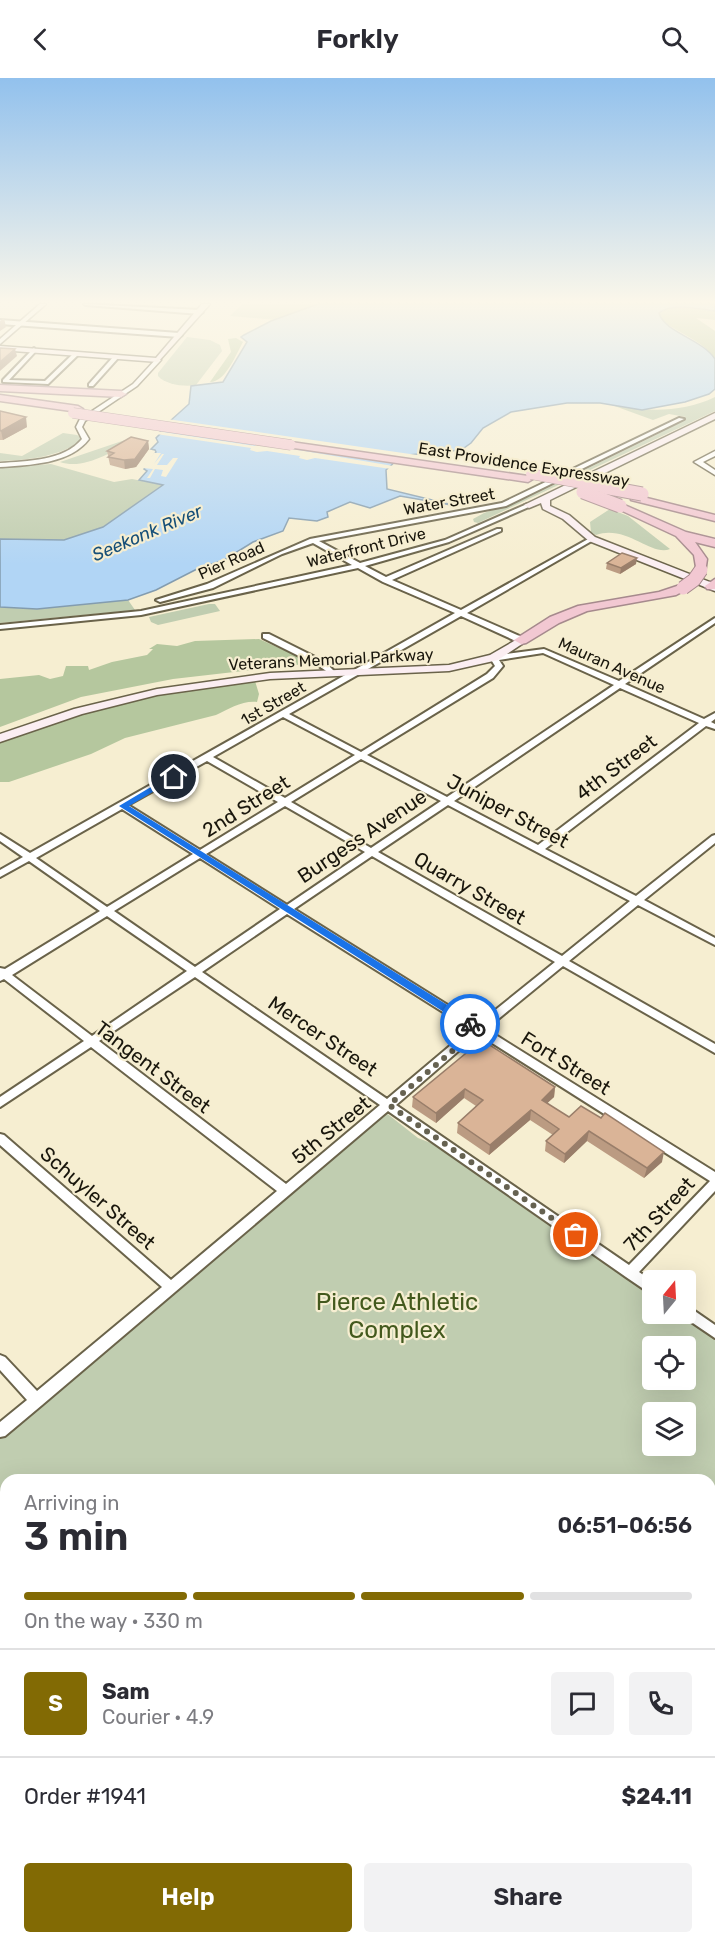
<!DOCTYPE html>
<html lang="en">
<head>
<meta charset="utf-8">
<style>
  :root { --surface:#fff; --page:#f2f2f3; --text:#2b2b33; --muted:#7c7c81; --line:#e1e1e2; --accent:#826a04 }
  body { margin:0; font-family:Rubik,sans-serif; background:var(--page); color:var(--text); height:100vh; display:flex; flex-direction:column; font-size:22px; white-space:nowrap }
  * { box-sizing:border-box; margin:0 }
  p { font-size:20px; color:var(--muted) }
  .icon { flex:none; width:33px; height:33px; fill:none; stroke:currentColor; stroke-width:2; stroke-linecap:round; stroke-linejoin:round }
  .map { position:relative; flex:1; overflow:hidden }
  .sheet { position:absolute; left:0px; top:1396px; width:716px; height:470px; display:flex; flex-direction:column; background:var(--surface); border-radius:18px 18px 0 0; box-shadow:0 6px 24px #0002 }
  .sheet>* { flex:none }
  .needle { width:39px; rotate:18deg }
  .controls { position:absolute; left:642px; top:1192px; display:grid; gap:12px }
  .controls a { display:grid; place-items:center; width:54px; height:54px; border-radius:6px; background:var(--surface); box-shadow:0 6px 24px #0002; font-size:30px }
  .pin { position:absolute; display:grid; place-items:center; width:51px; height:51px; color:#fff; margin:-26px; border:3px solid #fff; border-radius:50%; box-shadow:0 2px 6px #0007 }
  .courier { position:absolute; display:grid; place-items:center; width:60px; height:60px; margin:-30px; border:4px solid #1a73e8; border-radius:50%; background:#fff; color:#222; box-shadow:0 2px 8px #0007 }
  .summary em { font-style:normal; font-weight:600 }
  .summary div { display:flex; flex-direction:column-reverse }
  .summary { display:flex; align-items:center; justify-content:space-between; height:102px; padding:0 24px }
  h1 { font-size:39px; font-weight:600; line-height:45px }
  .bar { display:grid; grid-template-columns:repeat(4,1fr); gap:9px 6px; align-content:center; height:72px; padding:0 24px }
  .bar i { height:8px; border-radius:4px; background:var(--line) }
  .bar .current { background:var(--accent) }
  .bar p { grid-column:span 4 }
  .line { display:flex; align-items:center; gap:15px; padding:0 24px; border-top:2px solid var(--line) }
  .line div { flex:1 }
  .round { display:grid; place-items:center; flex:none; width:63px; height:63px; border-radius:6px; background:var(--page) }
  .cta { display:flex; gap:12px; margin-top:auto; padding:12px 24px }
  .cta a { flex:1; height:69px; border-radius:6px; background:var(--accent); color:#fff; font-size:24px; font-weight:600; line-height:69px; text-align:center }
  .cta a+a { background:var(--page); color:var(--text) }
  header { display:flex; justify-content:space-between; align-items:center; height:78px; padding:0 24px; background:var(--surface); font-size:27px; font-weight:600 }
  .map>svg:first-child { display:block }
  .green { fill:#c0cdb0; fill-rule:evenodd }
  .forest { fill:#b5c79e }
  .water { fill:#b1d5f5; stroke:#839caf; stroke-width:1.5 }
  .pier { fill:#f6eed1 }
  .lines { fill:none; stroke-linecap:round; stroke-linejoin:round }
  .minor-casing { stroke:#6a634a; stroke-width:4 }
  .tertiary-casing { stroke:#6a634a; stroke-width:3 }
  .secondary-casing { stroke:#6a634a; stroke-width:3 }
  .motorway-casing { stroke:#a68a8d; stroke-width:3 }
  .minor { fill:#fff; fill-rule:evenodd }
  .tertiary { fill:#fff; fill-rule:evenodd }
  .secondary { fill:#fbeef2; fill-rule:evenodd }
  .motorway { fill:#f2c8d2; fill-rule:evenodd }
  .motorway-bridge-far1-casing { stroke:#a68a8d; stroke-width:11; stroke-linecap:butt }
  .motorway-bridge-casing { stroke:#a68a8d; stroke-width:15; stroke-linecap:butt }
  .motorway-bridge-far1 { stroke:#f2c8d2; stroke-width:10 }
  .motorway-bridge { stroke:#f2c8d2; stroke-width:13 }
  .wall { fill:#bb9b82 }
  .shaded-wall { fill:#997e6a }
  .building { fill:#dab497; stroke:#997e6a; stroke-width:1.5 }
  .route { fill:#1a73e8 }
  .done { stroke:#666251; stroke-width:6; stroke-dasharray:0 10.8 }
  .labels { text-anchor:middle; stroke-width:4.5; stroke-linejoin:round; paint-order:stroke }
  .far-street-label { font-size:16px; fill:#19160c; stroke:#f6eed1 }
  .far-water-label { font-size:18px; font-style:italic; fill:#164f78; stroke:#f6eed1 }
  .street-label { font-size:20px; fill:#19160c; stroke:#f6eed1 }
  .near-park-label { font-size:24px; fill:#43591d; stroke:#f6eed1 }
</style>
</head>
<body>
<header><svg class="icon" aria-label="back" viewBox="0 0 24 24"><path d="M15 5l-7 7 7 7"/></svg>Forkly<svg class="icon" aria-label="search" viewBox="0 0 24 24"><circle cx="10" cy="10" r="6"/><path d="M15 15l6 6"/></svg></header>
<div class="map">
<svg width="715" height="1865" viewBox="0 0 715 1865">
  <rect width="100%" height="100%" fill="#f6eed1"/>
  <g class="green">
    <polygon points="242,226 318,226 278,242 230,238"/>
    <path d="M 187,259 L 210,262 L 220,267 L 222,273 L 196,307 C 185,309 166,307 158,298 L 158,295 Z"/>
    <path d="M 715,319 L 715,333 L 478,445 L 474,444 L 473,441 L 484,435 L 529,419 L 656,357 L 686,339 L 669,336 L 653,342 L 609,326 C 644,334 682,335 715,319 Z"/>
    <path d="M 63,355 L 77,357 L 83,361 C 60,379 29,382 0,383 L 0,375 L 22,378 Z"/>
    <path d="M 125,362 L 131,363 C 111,375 83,392 60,384 Z"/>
    <polygon points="51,386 114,404 132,401 163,407 103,449 64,462 0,461 0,390"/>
    <path d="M 610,431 L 628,438 L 670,471 C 652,479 626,446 596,457 L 591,454 L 590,444 Z"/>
    <polygon points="128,522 135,532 0,545 0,529 37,531"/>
    <polygon points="209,526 215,526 220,533 158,547 151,544 149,539"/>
    <path d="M 385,1034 L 418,1060 L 436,1067 L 652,1217 L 652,1236 L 680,1236 L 715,1260 L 715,1865 L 0,1865 L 0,1817 L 6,1811 L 6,1860 L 710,1860 L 710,1402 L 6,1402 L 6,1701 L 0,1691 L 0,1357 ZM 652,1269 L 686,1269 L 686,1302 L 652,1302 ZM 652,1335 L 686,1335 L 686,1368 L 652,1368 Z"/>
  </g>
  <g class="forest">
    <path d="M 676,229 L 715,233 L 715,242 L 696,240 L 715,253 L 715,281 C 702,261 677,256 660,240 L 660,233 Z"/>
    <path d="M 236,260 L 243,264 C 236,276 226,304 210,304 L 231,274 L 228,261 Z"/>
    <polygon points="259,561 313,585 173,601 81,619 0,649 0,601 39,597 50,601 63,598 66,588 88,588 89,592 112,584 147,577 153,571 149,571 157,566 177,568 195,563"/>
    <path d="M 255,603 L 259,616 L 257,624 C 244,622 228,631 216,637 L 125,660 L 91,676 L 9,704 L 0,704 L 0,662 L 51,644 L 161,614 Z"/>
  </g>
  <g class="water">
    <path d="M 318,226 L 715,226 L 715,233 C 698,231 673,224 659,235 C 664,254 702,261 715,281 L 715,311 L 709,316 L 685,324 L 642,332 L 600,325 L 567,325 L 511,334 L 483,350 L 471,365 L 461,372 L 408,377 L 396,383 L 386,392 L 387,411 L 457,428 L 400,418 L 370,430 L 350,424 L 327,434 L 328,439 L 317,443 L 289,440 L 283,453 L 253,464 L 224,482 L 197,491 L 156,512 L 128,522 L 37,531 L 0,529 L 0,461 L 64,462 L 103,449 L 163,407 L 139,402 L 147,393 L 144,391 L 156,374 L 155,372 L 151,371 L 158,364 L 156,360 L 160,356 L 160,352 L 189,326 L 191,308 L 223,304 L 247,264 L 241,259 L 244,257 L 271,243 Z"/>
    <polygon points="0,1691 6,1701 6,1811 0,1817"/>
  </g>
  <g class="pier">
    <polygon points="167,341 424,378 402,382 157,350"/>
    <polygon points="156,353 255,368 257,365 393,388 391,391 315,380 307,382 299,380 300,378 267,373 257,374 250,372 251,370 156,356"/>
    <polygon points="154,375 161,375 154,386 162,376 164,376 157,387 167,387 173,380 178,380 166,399 161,398 163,392 155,391 150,400 147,400 153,391 142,390"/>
  </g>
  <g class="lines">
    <defs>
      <g id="minor">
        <polygon points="84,226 200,232 203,234 200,236 86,227"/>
        <polygon points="0,242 179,255 182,257 179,259 0,246"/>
        <polygon points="34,270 36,273 9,302 45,303 74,275 79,276 48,306 3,304 3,302"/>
        <polygon points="114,278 119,279 93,308 89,308 89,306"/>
        <path d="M 679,340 L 684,341 L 506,428 L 319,463 L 360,485 L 445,462 L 527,426 L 531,426 L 531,428 L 449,464 L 365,488 L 386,499 L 497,451 L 501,451 L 501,453 L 392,502 L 461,532 L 590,460 L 595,461 L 467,535 L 524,560 L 524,564 L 518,564 L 461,538 L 289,636 L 361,674 L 487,596 L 495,588 L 490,580 L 491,578 L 544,571 L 619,603 L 715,540 L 715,545 L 625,606 L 704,641 L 715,635 L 715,641 L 711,644 L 715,646 L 715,651 L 706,648 L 545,771 L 636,818 L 712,758 L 715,757 L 715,765 L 644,822 L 715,860 L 715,867 L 638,827 L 569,883 L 715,966 L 715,975 L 563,888 L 486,951 L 715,1094 L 715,1113 L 639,1194 L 652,1203 L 652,1215 L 648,1214 L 626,1199 L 388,1033 L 42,1327 L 5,1358 L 0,1359 L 0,1344 L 27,1322 L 0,1292 L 0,1277 L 5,1279 L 37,1313 L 162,1209 L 0,1067 L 0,1056 L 4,1057 L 171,1202 L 277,1113 L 91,969 L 0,1029 L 0,1019 L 84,963 L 4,901 L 0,903 L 0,890 L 5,891 L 100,833 L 29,783 L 0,799 L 0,792 L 23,779 L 0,763 L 0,756 L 30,775 L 455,535 L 383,504 L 358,490 L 141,537 L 0,551 L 0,547 L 141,533 L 352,487 L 313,465 L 282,476 L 213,510 L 160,524 L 156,522 L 207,506 L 310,461 L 502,425 ZM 543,575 L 614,607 L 447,719 L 367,677 L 493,600 L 503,588 L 499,582 ZM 620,610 L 699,645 L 538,767 L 454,723 ZM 283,639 L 355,677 L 285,720 L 213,679 ZM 361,681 L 441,723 L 371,770 L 291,724 ZM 207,683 L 278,724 L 200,772 L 128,727 ZM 448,727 L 630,823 L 562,878 L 378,774 ZM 285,728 L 365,774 L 287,827 L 206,776 ZM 122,731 L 193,776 L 107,829 L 36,780 ZM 372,778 L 555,884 L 478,946 L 294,831 ZM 200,780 L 280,831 L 195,889 L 114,833 ZM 287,836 L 470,951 L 387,1021 L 202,894 ZM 107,838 L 187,893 L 92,958 L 12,897 ZM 195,899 L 380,1027 L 286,1106 L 99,963 ZM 478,956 L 710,1103 L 629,1187 L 396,1027 Z"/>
        <polygon points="263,556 269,556 325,584 336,595 332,597 319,588 263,560"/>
        <polygon points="686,1227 715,1247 715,1260 681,1237 686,1236"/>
      </g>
      <g id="tertiary">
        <polygon points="40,226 46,226 0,266 0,261"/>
        <path d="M 156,281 L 161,282 L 137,308 L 85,343 L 82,349 L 89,361 C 70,386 30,387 0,389 L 0,385 C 27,383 64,383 82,361 L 76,349 L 80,341 L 133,306 Z"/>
        <polygon points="715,373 715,378 703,384 715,392 715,397 694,384"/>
        <polygon points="715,1851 715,1865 701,1865 703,1860 710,1860 710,1853"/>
      </g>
      <g id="secondary">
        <polygon points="202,226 210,226 158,284 0,272 0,268 156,280"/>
        <polygon points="715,335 715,341 550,422 550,428 569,437 595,459 715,506 715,513 589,463 563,441 543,431 541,425 529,430 524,427"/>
        <polygon points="521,559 526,562 525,564 498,582 449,593 270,601 157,617 82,636 0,664 0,656 74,631 157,611 270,595 449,587 490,577"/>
      </g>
      <g id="motorway">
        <polygon points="0,307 121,313 126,316 121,319 0,313"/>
        <polygon points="0,317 78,328 83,331 78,334 0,323"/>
        <polygon points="291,364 528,398 533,401 528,404 287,369 287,365"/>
        <polygon points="635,417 715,437 715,443 631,422 631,418"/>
        <polygon points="620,425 686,454 715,461 715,469 695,464 707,481 705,495 697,495 694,477 676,458 616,430 616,426"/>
        <polygon points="715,501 715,511 707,511 705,508"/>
        <polygon points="683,506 689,510 676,517 587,533 559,545 526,565 521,566 514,562 550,539 578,528 659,514"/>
      </g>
    </defs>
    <use href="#minor" class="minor-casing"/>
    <use href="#tertiary" class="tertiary-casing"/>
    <use href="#secondary" class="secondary-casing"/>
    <use href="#motorway" class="motorway-casing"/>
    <use href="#minor" class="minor"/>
    <use href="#tertiary" class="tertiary"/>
    <use href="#secondary" class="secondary"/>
    <use href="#motorway" class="motorway"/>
    <defs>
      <g id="motorway-bridge-far1">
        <polyline points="73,335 291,367"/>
        <polyline points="531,396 613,411"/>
      </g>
      <g id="motorway-bridge">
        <polyline points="604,409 642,416"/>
        <polyline points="583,414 620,428"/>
        <polyline points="683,510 694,502 701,492"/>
      </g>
    </defs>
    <use href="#motorway-bridge-far1" class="motorway-bridge-far1-casing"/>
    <use href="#motorway-bridge" class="motorway-bridge-casing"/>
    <use href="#motorway-bridge-far1" class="motorway-bridge-far1"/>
    <use href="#motorway-bridge" class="motorway-bridge"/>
  </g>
  <g class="wall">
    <polygon points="0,333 27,349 3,362 0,362"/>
    <polygon points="148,363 149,371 136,389 125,391 110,387 107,373"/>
    <polygon points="607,485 636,486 620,496 606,491"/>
    <polygon points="482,962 555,1009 554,1019 547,1025 569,1039 662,1084 644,1100 587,1063 564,1085 545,1073 546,1063 553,1057 530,1042 489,1077 457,1055 458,1045 476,1028 464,1020 436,1045 412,1029 413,1019"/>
  </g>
  <g class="shaded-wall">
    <polygon points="4,240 6,249 0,253 0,243"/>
    <polygon points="15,271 17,278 0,293 0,284"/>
    <polygon points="26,339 27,349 3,362 1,353"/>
    <polygon points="148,363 149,371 136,389 125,391 124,382"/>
    <polygon points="637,480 636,486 620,496 621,490"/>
    <polygon points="555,1009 554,1019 540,1032 542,1022"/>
    <polygon points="465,1011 464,1020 436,1045 436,1035"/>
    <polygon points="531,1032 530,1042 489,1077 490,1067"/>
    <polygon points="589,1053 587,1063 564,1085 565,1076"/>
    <polygon points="664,1074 662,1084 644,1100 647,1090"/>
  </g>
  <g class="building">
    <polygon points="0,270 15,271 0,284"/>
    <polygon points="0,333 26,339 1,353 0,352"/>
    <polygon points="131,359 148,363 135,381 124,382 108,379 114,375 107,373"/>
    <polygon points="622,475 637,480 621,490 607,485"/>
    <polygon points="482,962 555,1009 542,1022 569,1039 581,1028 601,1040 605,1035 664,1074 647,1090 589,1053 565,1076 546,1063 559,1051 531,1032 490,1067 458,1045 483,1022 465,1011 436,1035 413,1019"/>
  </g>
  <linearGradient id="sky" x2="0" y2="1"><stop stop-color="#92c1ed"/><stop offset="0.46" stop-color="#fbf7ea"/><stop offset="1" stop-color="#fbf7ea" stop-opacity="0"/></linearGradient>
  <rect width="715" height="487" fill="url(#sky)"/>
  <polygon class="route" points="171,697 178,699 129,728 473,943 473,948 466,948 119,728"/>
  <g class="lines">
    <polyline class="done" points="470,946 478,951 389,1027 576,1157"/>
  </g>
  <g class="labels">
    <g class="far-street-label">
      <text transform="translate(524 386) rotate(9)" y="6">East Providence Expressway</text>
      <text transform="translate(449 423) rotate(-10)" y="6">Water Street</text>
      <text transform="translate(366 469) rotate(-14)" y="6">Waterfront Drive</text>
      <text transform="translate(231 482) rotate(-24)" y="6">Pier Road</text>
      <text transform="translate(331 581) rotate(-3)" y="6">Veterans Memorial Parkway</text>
      <text transform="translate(612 587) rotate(24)" y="6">Mauran Avenue</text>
      <text transform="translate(273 625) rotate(-30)" y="6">1st Street</text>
    </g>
    <g class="far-water-label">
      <text transform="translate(147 455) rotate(-23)" y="6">Seekonk River</text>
    </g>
    <g class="street-label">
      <text transform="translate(616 689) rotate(-37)" y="7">4th Street</text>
      <text transform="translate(246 728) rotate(-32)" y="7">2nd Street</text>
      <text transform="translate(508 733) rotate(28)" y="7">Juniper Street</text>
      <text transform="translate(362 758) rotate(-34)" y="7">Burgess Avenue</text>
      <text transform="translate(470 810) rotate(30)" y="7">Quarry Street</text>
      <text transform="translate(323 958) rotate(34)" y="7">Mercer Street</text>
      <text transform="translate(566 985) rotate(32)" y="7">Fort Street</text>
      <text transform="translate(153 989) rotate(37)" y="7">Tangent Street</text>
      <text transform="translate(331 1052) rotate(-39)" y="7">5th Street</text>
      <text transform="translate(98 1120) rotate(41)" y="7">Schuyler Street</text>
      <text transform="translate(659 1136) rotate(-47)" y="7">7th Street</text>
    </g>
    <g class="near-park-label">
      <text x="397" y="1232">Pierce Athletic<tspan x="397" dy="28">Complex</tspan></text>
    </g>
  </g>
</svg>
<div class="controls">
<a><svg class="needle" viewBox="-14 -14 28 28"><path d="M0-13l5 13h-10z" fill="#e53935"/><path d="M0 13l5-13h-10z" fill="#7c7c81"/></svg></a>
<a><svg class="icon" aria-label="locate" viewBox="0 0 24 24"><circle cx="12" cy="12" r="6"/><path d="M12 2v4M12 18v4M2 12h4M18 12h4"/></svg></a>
<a><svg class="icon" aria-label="layers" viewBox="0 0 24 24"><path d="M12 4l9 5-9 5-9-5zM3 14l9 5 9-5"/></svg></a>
</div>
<div class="pin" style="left:576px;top:1157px;background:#ea580c"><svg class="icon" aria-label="bag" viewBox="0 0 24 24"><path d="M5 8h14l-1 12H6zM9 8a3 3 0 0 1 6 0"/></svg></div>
<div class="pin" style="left:174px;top:699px;background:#1f2937"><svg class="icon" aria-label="home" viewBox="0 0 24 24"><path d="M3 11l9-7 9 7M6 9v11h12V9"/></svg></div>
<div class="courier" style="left:470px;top:946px"><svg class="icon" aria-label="bike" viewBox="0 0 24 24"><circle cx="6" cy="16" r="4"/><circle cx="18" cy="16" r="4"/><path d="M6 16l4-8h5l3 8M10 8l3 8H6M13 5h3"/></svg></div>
<section class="sheet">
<div class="summary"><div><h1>3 min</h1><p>Arriving in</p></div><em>06:51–06:56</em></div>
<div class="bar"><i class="current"></i><i class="current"></i><i class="current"></i><i></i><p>On the way · 330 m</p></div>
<div class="line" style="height:108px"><b class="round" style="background:var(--accent);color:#fff">S</b><div><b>Sam</b><p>Courier · 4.9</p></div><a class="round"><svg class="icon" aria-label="chat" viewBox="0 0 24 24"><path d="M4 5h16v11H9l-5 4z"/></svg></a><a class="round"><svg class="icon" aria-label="phone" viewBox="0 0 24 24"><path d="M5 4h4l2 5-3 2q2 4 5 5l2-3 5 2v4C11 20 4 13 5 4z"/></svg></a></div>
<div class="line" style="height:78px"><div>Order #1941</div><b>$24.11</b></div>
<div class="cta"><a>Help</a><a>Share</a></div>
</section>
</div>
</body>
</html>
